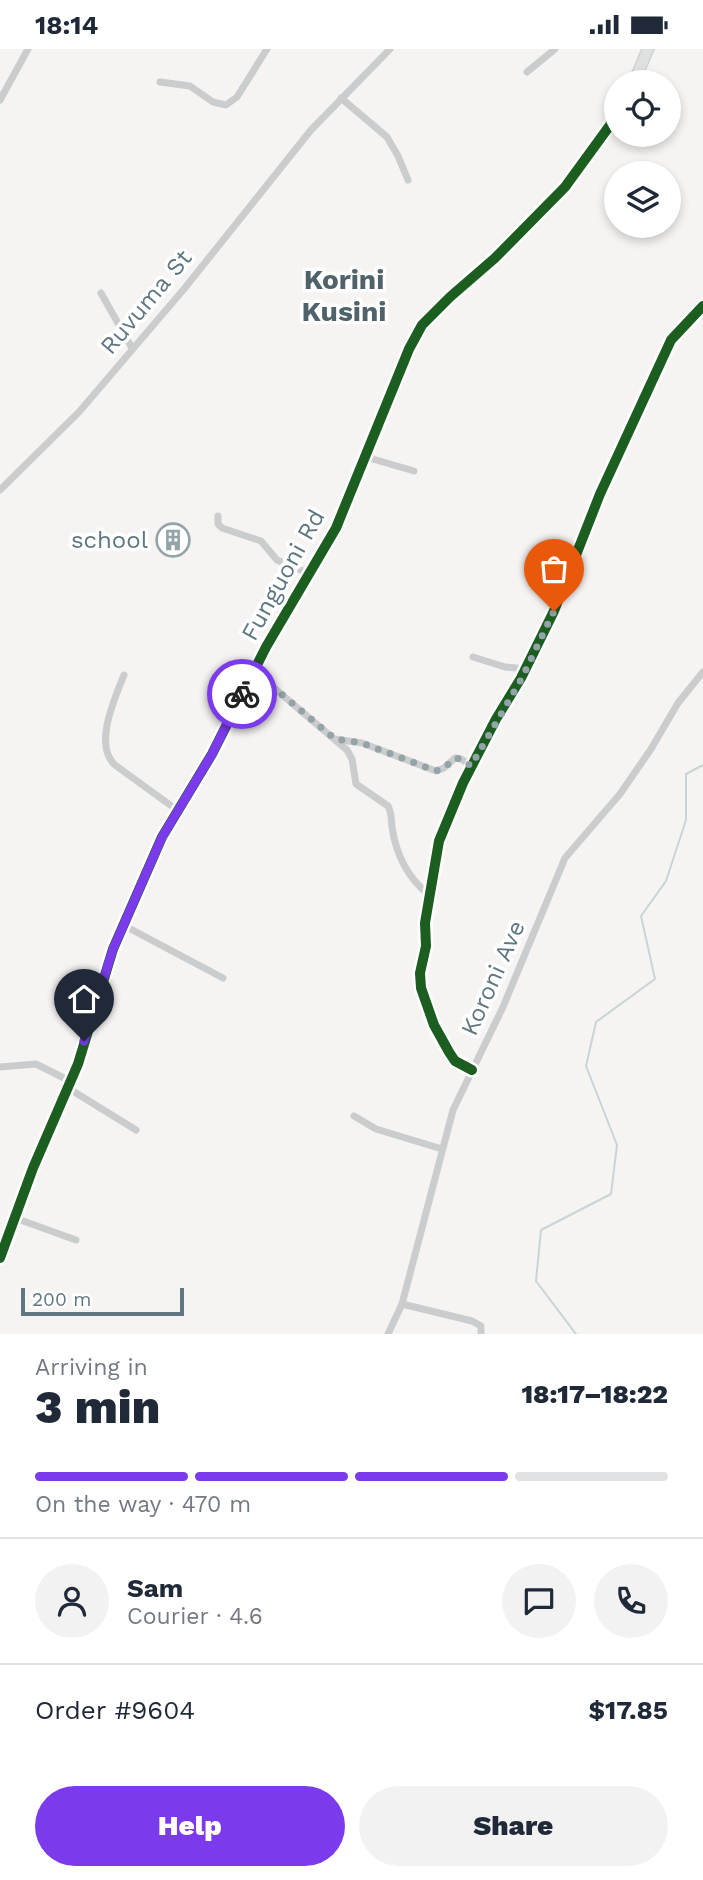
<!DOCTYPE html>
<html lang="en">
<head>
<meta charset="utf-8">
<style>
  :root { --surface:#fff; --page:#f2f2f3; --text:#1f2937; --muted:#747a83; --line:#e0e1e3; --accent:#7c3aed }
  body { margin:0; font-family:"Work Sans",sans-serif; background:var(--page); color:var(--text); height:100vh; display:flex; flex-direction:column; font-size:26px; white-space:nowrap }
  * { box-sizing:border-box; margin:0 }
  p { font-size:23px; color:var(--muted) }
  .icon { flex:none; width:38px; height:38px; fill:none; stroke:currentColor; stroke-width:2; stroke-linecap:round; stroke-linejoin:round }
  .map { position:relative; height:1285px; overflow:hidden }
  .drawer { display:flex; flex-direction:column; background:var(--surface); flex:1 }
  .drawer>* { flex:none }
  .controls { position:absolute; left:604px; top:21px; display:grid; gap:14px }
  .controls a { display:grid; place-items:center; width:77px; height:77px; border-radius:50%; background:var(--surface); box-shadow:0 4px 10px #0003; font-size:35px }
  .scale { position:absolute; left:21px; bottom:18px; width:163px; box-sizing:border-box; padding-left:7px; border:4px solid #5e7780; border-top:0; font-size:19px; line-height:24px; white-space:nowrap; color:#5e7780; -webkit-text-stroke:5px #fff; paint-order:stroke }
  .pin { position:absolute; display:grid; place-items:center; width:60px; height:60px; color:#fff; margin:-72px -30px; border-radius:50% 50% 50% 0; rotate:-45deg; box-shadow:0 0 7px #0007 }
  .pin .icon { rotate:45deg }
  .courier { position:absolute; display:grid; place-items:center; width:70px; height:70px; margin:-35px; border:5px solid #7c3aed; border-radius:50%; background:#fff; color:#222; box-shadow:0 2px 9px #0007 }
  .headline em { font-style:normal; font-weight:800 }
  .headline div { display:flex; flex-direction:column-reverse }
  .headline { display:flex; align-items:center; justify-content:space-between; height:119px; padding:0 35px }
  h1 { font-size:46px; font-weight:800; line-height:52px }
  .bar { display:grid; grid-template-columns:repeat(4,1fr); gap:10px 7px; align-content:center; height:84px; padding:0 35px }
  .bar i { height:9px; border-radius:5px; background:var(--line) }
  .bar .selected { background:var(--accent) }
  .bar p { grid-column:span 4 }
  .line { display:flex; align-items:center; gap:18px; padding:0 35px; border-top:2px solid var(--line) }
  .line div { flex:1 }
  .round { display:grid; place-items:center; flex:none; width:74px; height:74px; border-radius:37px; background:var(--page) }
  .cta { display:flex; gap:14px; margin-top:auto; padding:14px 35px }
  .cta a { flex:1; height:80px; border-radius:42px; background:var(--accent); color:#fff; font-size:28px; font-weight:800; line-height:80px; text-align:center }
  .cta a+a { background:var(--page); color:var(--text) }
  .status { display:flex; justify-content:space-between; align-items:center; height:49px; padding:0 35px; background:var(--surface); direction:ltr }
  .status svg { height:19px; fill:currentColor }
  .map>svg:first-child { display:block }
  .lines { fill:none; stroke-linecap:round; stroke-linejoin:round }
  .stream { stroke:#c8d4d5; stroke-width:2 }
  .secondary-casing { stroke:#d1d2d2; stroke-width:13 }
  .street { stroke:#cacccd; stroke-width:7 }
  .secondary { stroke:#dfe0e0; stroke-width:10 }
  .cycleway-casing { stroke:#fff; stroke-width:15 }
  .cycleway { stroke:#1b5e20; stroke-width:10 }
  .done { stroke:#93a3a8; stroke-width:7; stroke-dasharray:0 12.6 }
  .route { stroke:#7c3aed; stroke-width:9 }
  .labels { text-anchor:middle; stroke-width:7; stroke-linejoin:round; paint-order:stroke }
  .street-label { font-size:24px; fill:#5e7780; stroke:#fff }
  .poi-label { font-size:24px; fill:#5e7780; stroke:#fff; text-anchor:end }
  .quarter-label { font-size:28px; font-weight:bold; fill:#50636a; stroke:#fff }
</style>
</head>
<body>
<div class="status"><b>18:14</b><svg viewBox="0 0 49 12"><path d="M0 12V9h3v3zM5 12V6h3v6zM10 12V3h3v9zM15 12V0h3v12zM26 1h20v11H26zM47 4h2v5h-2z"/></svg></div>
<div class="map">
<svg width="703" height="1285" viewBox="0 0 703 1285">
  <rect width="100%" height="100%" fill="#f5f4f2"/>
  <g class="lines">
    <polyline class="stream" points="576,1285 536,1232 541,1181 611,1145 617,1096 586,1017 596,973 655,930 641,867 666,832 686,771 686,725 703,716"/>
    <defs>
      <g id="secondary">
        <polyline points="634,33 648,0"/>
        <polyline points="0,1209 33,1119 78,1015 113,900 162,788 212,705 266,598 336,479 409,300 422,276 450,248 495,209 565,138 616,68"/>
      </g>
    </defs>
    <use href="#secondary" class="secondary-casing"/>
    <g class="street">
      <polyline points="527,23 555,0"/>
      <polyline points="160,33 190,37 213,53 226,56 237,48 267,0"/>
      <polyline points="341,49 387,88 398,107 408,131"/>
      <polyline points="0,51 28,0"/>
      <polyline points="101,244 132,299"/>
      <polyline points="366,408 414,422"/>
      <polyline points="0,441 79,363 184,240 311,81 390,0"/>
      <polyline points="218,467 218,475 222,479 261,492 277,511 310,525"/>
      <polyline points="473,608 505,618 526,620"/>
      <path d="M 254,622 L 347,701 L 352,710 L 356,735 L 388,757 C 392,764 391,770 392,778 C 396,806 408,829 429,846"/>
      <path d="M 124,626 C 115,649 93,696 115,716 L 177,761"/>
      <polyline points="335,690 362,694 436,722 444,719 455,709 461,710 472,717"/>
      <polyline points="123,876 223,929"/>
      <polyline points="0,1018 36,1015 70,1032"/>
      <polyline points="472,1021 455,1012 449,1003 434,976 421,939 420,924 426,897 425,874 439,792 463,734 496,670 521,629 554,562 600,445 671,291 703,257"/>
      <polyline points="68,1039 136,1081"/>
      <polyline points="354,1067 376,1080 442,1100"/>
      <polyline points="15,1169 76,1191"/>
      <polyline points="402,1255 472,1272 481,1277 481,1285"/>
      <polyline points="388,1285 402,1255 453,1061 503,958 565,809 620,745 651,700 678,654 703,623"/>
    </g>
    <use href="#secondary" class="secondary"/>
    <defs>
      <g id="cycleway">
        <polyline points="472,1021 455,1012 449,1003 434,976 421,939 420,924 426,897 425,874 439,792 463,734 496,670 521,629 554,562 600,445 671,291 703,257"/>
        <polyline points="0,1209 33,1119 78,1015 113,900 162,788 212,705 266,598 336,479 409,300 422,276 450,248 495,209 565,138 616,68"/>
      </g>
    </defs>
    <use href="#cycleway" class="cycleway-casing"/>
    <use href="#cycleway" class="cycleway"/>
  </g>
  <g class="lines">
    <polyline class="done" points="242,645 254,622 335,690 362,694 436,722 444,719 455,709 461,710 471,717 522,629 554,562"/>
    <polyline class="route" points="84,992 113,900 162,788 212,705 242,645"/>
  </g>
  <defs>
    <symbol id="building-ring" viewBox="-11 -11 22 22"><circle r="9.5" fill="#fff" stroke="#93a3a8" stroke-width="1.5"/><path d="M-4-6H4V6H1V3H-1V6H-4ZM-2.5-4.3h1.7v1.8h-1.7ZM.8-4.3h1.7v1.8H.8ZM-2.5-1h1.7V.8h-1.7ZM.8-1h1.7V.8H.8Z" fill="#93a3a8"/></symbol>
  </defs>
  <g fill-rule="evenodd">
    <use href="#building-ring" x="154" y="472" width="38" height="38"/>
  </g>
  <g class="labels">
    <g class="street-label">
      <text transform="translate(146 253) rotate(-50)" y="8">Ruvuma St</text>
      <text transform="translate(283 526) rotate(-61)" y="8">Funguoni Rd</text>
      <text transform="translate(493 929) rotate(-66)" y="8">Koroni Ave</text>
    </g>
    <g class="poi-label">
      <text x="148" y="499">school</text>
    </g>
    <g class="quarter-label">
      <text x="344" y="240">Korini<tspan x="344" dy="32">Kusini</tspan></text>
    </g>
  </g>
</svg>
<div class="controls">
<a><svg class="icon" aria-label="locate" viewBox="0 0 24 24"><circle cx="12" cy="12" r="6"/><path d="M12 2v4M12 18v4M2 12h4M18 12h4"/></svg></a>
<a><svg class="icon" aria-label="layers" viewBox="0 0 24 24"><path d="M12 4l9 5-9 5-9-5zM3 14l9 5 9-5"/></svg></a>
</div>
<div class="scale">200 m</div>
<div class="pin" style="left:554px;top:562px;background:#ea580c"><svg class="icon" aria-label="bag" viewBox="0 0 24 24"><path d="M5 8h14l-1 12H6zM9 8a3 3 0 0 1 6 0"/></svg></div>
<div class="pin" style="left:84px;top:992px;background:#1f2937"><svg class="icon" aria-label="home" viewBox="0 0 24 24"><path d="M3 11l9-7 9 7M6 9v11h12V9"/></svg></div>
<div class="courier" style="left:242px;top:645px"><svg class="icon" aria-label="bike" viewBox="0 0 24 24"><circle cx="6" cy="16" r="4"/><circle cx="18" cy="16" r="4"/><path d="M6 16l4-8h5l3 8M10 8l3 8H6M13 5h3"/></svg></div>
</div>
<section class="drawer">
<div class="headline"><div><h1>3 min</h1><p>Arriving in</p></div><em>18:17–18:22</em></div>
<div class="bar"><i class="selected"></i><i class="selected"></i><i class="selected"></i><i></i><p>On the way · 470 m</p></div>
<div class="line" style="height:126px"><a class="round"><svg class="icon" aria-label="person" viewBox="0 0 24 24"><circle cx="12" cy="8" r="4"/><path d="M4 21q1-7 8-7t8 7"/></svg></a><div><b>Sam</b><p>Courier · 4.6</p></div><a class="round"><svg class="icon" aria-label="chat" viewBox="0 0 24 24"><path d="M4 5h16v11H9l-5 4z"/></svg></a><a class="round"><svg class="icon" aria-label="phone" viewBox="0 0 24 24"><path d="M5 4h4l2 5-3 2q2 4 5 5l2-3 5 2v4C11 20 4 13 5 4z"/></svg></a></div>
<div class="line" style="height:91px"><div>Order #9604</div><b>$17.85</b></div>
<div class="cta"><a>Help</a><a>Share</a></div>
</section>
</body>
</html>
